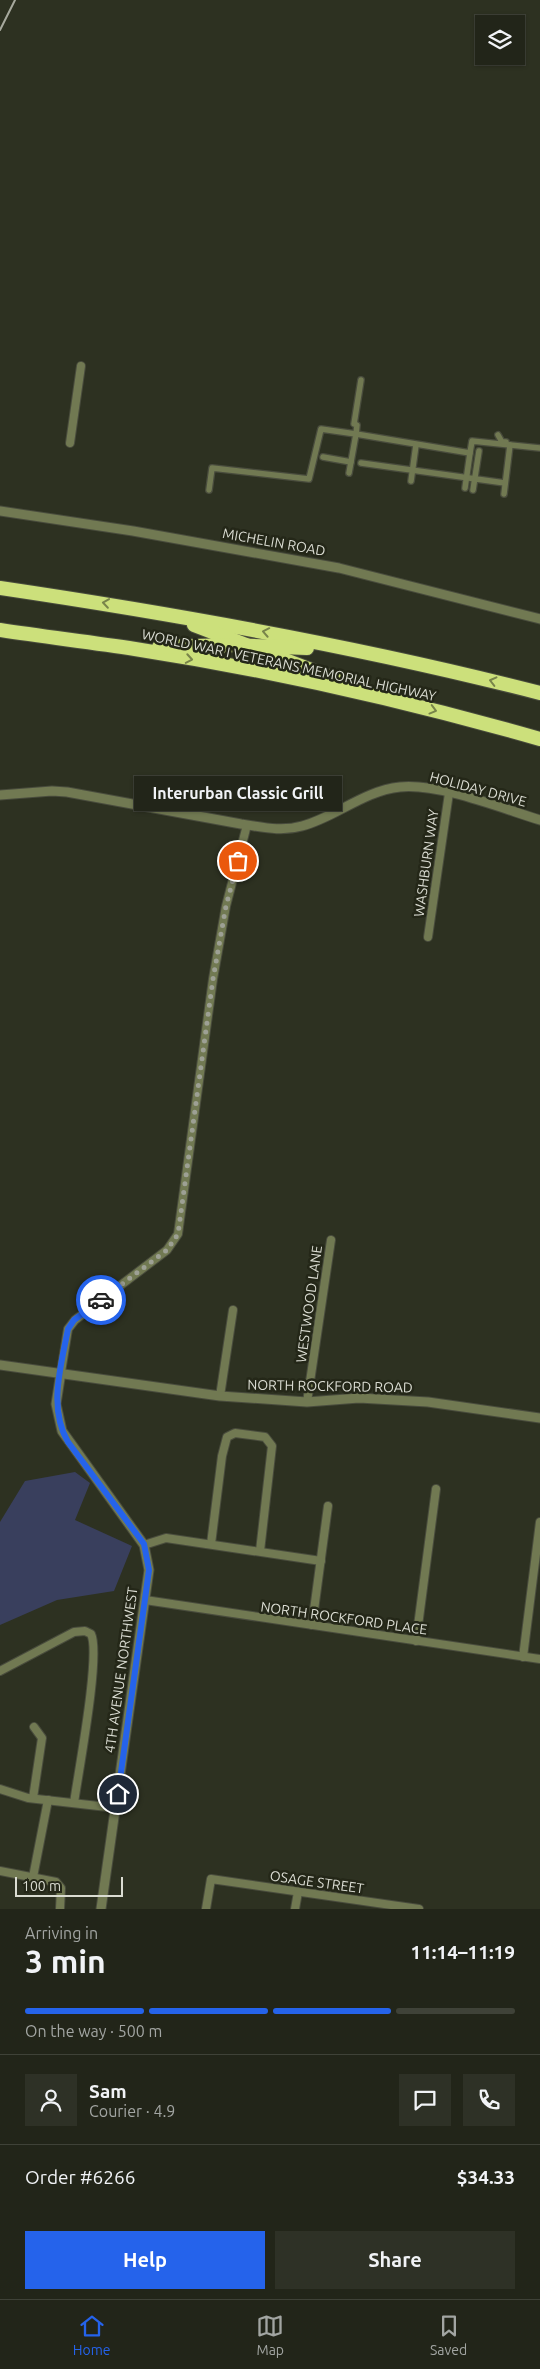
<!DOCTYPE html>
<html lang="en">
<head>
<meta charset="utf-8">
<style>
  :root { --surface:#222519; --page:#2e3126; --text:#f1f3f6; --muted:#a2a5a2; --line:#3f4238; --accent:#2563eb }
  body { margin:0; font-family:Ubuntu,sans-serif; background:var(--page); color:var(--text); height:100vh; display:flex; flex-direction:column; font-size:19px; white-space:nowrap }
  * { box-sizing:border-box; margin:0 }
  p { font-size:16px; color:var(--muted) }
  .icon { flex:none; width:28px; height:28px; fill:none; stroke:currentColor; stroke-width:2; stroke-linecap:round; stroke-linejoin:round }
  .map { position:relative; height:1909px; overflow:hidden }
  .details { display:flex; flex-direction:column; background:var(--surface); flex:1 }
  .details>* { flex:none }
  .controls { position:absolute; left:475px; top:15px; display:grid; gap:10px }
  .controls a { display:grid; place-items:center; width:50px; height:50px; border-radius:0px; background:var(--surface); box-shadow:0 1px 4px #0004,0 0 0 1px var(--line); font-size:25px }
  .scale { position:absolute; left:15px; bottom:12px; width:108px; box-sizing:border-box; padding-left:5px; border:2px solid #dadcd2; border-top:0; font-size:14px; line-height:18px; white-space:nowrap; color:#dadcd2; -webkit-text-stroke:4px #242718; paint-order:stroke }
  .pin { position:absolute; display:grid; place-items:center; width:42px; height:42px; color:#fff; margin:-21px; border:2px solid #fff; border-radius:50%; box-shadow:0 1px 5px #0007 }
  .courier { position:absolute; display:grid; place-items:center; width:50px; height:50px; margin:-25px; border:4px solid #2563eb; border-radius:50%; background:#fff; color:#222; box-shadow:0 1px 6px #0007 }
  .bubble { position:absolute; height:35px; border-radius:0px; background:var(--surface); box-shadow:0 1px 4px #0004,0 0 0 1px var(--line); font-size:16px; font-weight:700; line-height:35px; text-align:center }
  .headline em { font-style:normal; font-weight:700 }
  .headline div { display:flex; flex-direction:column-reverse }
  .headline { display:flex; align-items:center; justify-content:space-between; height:85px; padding:0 25px }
  h1 { font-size:32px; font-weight:700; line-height:38px }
  .bar { display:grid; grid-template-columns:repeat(4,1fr); gap:8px 5px; align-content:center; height:60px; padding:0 25px }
  .bar i { height:6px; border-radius:4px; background:var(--line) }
  .bar .on { background:var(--accent) }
  .bar p { grid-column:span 4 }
  .line { display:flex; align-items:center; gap:12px; padding:0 25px; border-top:1px solid var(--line) }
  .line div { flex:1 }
  .round { display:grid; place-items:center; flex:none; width:52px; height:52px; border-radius:0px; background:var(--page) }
  .cta { display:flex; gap:10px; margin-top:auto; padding:10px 25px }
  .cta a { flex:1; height:58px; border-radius:0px; background:var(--accent); color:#fff; font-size:20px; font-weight:700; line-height:58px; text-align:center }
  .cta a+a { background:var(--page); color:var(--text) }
  .dock { display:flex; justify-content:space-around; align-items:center; height:70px; border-top:1px solid var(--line); background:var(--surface); font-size:14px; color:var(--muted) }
  .dock a { display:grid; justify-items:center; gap:2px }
  .dock .on { color:var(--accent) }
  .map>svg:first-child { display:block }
  .green { fill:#393f5d }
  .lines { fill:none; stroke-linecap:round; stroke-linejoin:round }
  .pedestrian-casing { stroke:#494c3d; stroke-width:8 }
  .minor-casing { stroke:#494c3d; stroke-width:10 }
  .tertiary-casing { stroke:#494c3d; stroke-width:11 }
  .motorway-casing { stroke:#494c3d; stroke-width:16 }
  .pedestrian { stroke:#717952; stroke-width:5.5 }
  .minor { stroke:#717952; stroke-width:8 }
  .tertiary { stroke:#717952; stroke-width:9 }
  .motorway { stroke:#cce07b; stroke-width:14 }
  .rail { stroke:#a6a99d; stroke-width:2 }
  .oneway { stroke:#78844a }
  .done { stroke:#9da094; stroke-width:5; stroke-dasharray:0 9 }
  .route { stroke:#2563eb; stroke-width:6 }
  .labels { text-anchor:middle; stroke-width:5; stroke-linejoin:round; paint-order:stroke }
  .street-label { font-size:14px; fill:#dadcd2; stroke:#242718 }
</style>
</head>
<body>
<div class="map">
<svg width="540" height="1909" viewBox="0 0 540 1909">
  <rect width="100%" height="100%" fill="#2d3121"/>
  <polygon class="green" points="75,1472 90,1483 75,1520 132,1546 114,1591 57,1600 0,1625 0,1522 25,1481"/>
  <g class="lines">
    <defs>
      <g id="pedestrian">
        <polyline points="361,380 354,424 357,425 356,434 470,453 472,441 540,448"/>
        <polyline points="498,435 502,442 506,442"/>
        <polyline points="323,457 351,462"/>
        <polyline points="361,463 505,483"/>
        <polyline points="411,481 416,445"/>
        <polyline points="465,488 470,453"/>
        <polyline points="209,490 212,468 309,479 321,429 356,434 349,473"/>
        <polyline points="473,490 479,451"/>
        <polyline points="504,494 510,445"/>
      </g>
      <g id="minor">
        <polyline points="70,443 81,366"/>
        <polyline points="428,937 449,793"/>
        <polyline points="61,1372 68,1329 75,1320 167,1250 178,1234 213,979 226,906 247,825"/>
        <polyline points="220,1396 233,1310"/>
        <polyline points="307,1402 331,1240"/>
        <polyline points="211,1544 222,1456 227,1437 235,1433 265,1437 272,1446 260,1551"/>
        <polyline points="144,1545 166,1538 321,1561"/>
        <polyline points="145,1600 540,1659"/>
        <polyline points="312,1625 328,1506"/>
        <polyline points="416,1641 436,1489"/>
        <polyline points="523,1657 540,1522"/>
        <path d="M 0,1671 L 74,1632 L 85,1631 L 91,1634 C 101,1654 78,1774 74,1803"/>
        <polyline points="0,1789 28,1798 116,1808"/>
        <polyline points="33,1798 42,1738 34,1727"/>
        <polyline points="0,1871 56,1882 61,1888 60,1909"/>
        <polyline points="33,1877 48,1800"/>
        <polyline points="206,1909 211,1879 419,1909"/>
        <polyline points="295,1909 298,1892"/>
      </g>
      <g id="tertiary">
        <polyline points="0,511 133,531 339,568 540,619"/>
        <path d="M 0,795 L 52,791 L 67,792 L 241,824 C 262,827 281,832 302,826 C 336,817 363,791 400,787 C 439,783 501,808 540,820"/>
        <polyline points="0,1365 220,1396 307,1402 359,1398 428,1402 540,1418"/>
        <polyline points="61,1372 56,1404 62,1431 144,1545 149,1570 101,1909"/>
      </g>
      <g id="motorway">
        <path d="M 0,588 C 182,615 362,647 540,693"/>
        <polyline points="194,625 340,681"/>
        <path d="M 0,630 C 45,637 90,642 135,649 C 271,670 407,701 540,739"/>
        <polyline points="159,647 231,645 307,648"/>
      </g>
    </defs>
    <use href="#pedestrian" class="pedestrian-casing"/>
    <use href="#minor" class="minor-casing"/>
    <use href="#tertiary" class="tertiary-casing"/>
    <use href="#motorway" class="motorway-casing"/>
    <use href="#pedestrian" class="pedestrian"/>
    <use href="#minor" class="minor"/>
    <use href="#tertiary" class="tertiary"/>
    <use href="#motorway" class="motorway"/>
    <polyline class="rail" points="0,30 15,0"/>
  </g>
  <defs><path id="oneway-chevron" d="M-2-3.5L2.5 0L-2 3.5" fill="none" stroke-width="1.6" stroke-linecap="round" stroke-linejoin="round" transform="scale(1.25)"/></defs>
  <g class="oneway">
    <use href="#oneway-chevron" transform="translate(106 603) rotate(-172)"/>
    <use href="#oneway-chevron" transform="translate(266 632) rotate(-169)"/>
    <use href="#oneway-chevron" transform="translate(189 659) rotate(10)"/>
    <use href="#oneway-chevron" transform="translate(493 681) rotate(-166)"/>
    <use href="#oneway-chevron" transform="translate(433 710) rotate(15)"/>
  </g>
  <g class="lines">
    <polyline class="done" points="101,1300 167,1250 178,1234 213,979 226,906 238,861"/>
    <path class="route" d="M 101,1300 L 74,1320 L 68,1329 C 61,1366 48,1408 68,1442 L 144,1544 L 149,1570 L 118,1794"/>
  </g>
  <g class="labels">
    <g class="street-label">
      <text transform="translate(274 542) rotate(10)" y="5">MICHELIN ROAD</text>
      <text transform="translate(289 665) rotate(12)" y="5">WORLD WAR I VETERANS MEMORIAL HIGHWAY</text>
      <text transform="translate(478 789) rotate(15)" y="5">HOLIDAY DRIVE</text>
      <text transform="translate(426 863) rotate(-82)" y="5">WASHBURN WAY</text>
      <text transform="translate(309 1304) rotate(-82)" y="5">WESTWOOD LANE</text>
      <text transform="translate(330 1386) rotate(1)" y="5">NORTH ROCKFORD ROAD</text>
      <text transform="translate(344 1618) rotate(8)" y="5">NORTH ROCKFORD PLACE</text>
      <text transform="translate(121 1670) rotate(-82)" y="5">4TH AVENUE NORTHWEST</text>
      <text transform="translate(317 1882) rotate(8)" y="5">OSAGE STREET</text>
    </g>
  </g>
</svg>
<div class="controls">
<a><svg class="icon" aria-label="layers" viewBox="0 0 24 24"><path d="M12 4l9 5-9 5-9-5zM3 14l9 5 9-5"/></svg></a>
</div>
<div class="scale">100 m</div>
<div class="pin" style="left:238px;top:861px;background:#ea580c"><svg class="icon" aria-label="bag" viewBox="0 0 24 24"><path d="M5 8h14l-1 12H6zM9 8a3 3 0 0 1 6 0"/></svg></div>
<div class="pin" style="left:118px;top:1794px;background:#1f2937"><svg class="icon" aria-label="home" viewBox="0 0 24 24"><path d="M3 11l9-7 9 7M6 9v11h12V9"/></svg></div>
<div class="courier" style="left:101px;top:1300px"><svg class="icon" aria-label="car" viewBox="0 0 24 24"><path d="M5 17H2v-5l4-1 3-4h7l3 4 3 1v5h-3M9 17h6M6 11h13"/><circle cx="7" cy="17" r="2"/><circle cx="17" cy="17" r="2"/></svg></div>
<div class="bubble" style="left:134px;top:776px;width:208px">Interurban Classic Grill</div>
</div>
<section class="details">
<div class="headline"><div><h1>3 min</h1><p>Arriving in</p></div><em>11:14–11:19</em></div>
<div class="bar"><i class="on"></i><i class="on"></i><i class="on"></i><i></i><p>On the way · 500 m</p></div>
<div class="line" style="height:90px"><a class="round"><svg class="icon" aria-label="person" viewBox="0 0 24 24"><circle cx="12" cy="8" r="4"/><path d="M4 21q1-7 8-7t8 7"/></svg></a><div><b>Sam</b><p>Courier · 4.9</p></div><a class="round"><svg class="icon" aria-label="chat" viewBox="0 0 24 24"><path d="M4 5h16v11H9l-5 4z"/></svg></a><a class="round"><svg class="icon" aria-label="phone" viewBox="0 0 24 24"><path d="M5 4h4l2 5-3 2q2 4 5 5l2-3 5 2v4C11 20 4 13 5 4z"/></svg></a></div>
<div class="line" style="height:65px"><div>Order #6266</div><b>$34.33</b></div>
<div class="cta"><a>Help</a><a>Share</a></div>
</section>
<nav class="dock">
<a class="on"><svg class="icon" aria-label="home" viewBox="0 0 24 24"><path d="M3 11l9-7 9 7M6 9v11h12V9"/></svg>Home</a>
<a><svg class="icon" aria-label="map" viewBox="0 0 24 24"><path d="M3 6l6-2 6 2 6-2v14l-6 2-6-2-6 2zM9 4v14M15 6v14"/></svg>Map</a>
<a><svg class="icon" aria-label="saved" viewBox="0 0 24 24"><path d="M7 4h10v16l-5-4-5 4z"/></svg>Saved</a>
</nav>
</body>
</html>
